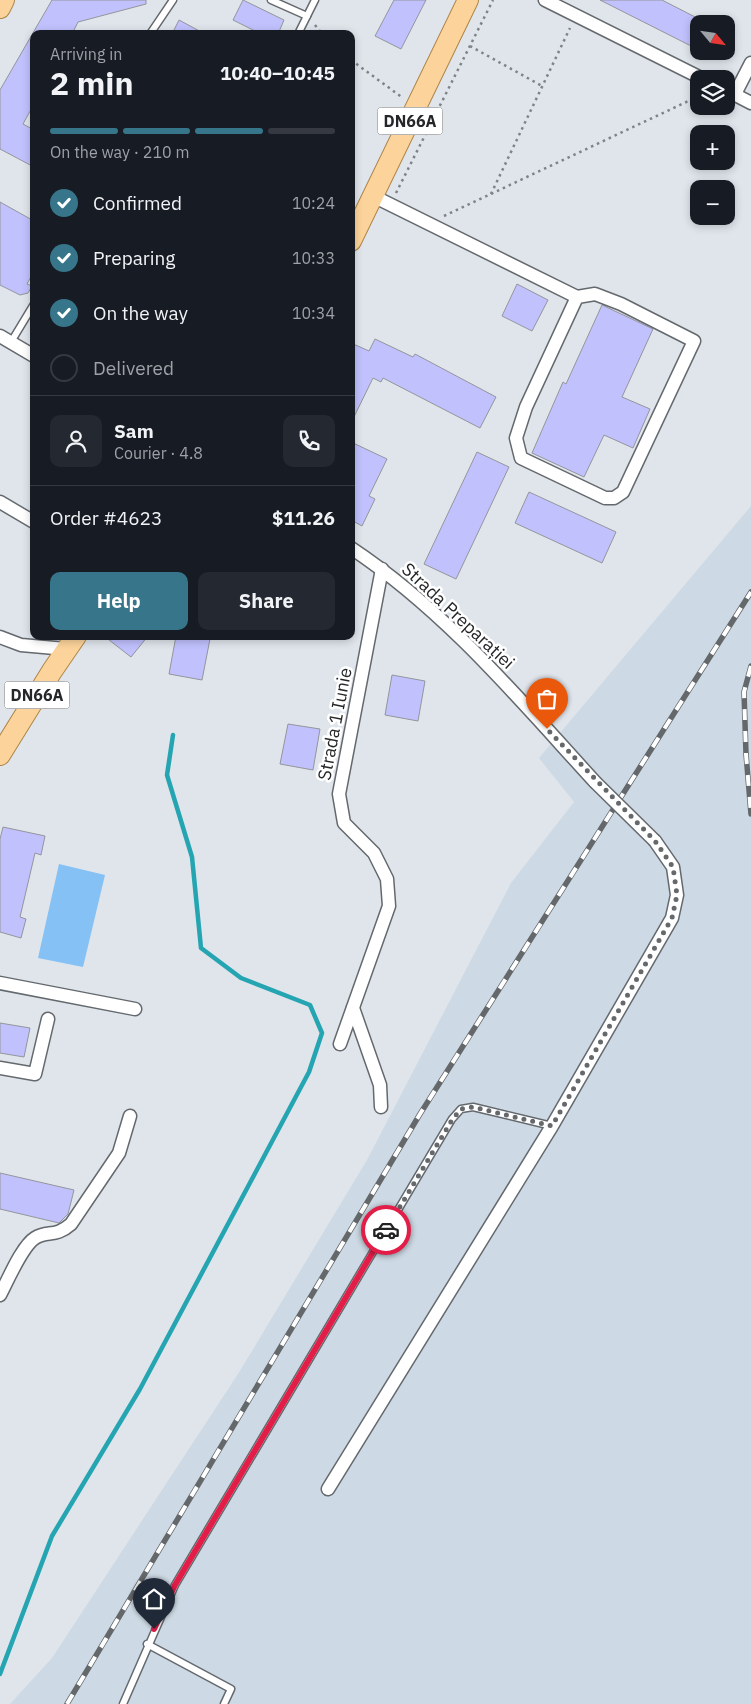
<!DOCTYPE html>
<html lang="en">
<head>
<meta charset="utf-8">
<style>
  :root { --surface:#171b24; --page:#242831; --text:#f1f3f6; --muted:#9ea1a6; --line:#363941; --accent:#37768a }
  body { margin:0; font-family:"IBM Plex Sans",sans-serif; background:var(--page); color:var(--text); height:100vh; display:flex; flex-direction:column; font-size:19px; white-space:nowrap }
  * { box-sizing:border-box; margin:0 }
  p { font-size:16px; color:var(--muted) }
  .icon { flex:none; width:28px; height:28px; fill:none; stroke:currentColor; stroke-width:2; stroke-linecap:round; stroke-linejoin:round }
  .map { position:relative; flex:1; overflow:hidden }
  .details { position:absolute; left:30px; top:30px; width:325px; height:610px; display:flex; flex-direction:column; background:var(--surface); border-radius:10px; box-shadow:0 2px 8px #0003 }
  .details>* { flex:none }
  .needle { width:32px; rotate:119deg }
  .fabs { position:absolute; left:690px; top:15px; display:grid; gap:10px }
  .fabs a { display:grid; place-items:center; width:45px; height:45px; border-radius:10px; background:var(--surface); box-shadow:0 2px 8px #0003; font-size:25px }
  .pin { position:absolute; display:grid; place-items:center; width:42px; height:42px; color:#fff; margin:-51px -21px; border-radius:50% 50% 50% 0; rotate:-45deg; box-shadow:0 0 5px #0007 }
  .pin .icon { rotate:45deg }
  .courier { position:absolute; display:grid; place-items:center; width:50px; height:50px; margin:-25px; border:4px solid #e11d48; border-radius:50%; background:#fff; color:#222; box-shadow:0 1px 6px #0007 }
  .head em { font-style:normal; font-weight:700 }
  .head div { display:flex; flex-direction:column-reverse }
  .head { display:flex; align-items:center; justify-content:space-between; height:85px; padding:0 20px }
  h1 { font-size:32px; font-weight:700; line-height:38px }
  .bar { display:grid; grid-template-columns:repeat(4,1fr); gap:8px 5px; align-content:center; height:60px; padding:0 20px }
  .bar i { height:6px; border-radius:4px; background:var(--line) }
  .bar .on { background:var(--accent) }
  .bar p { grid-column:span 4 }
  .line { display:flex; align-items:center; gap:12px; padding:0 20px; border-top:1px solid var(--line) }
  .line div { flex:1 }
  .round { display:grid; place-items:center; flex:none; width:52px; height:52px; border-radius:10px; background:var(--page) }
  ol { padding:0 20px; list-style:none }
  li { display:flex; align-items:center; gap:15px; height:55px }
  li p { margin-inline-start:auto }
  li .icon { padding:5px; border-radius:50%; background:var(--accent); color:#fff; stroke-width:4 }
  li:last-child { color:var(--muted) }
  li i { width:28px; height:28px; border:2px solid var(--line); border-radius:50% }
  .button { display:flex; gap:10px; margin-top:auto; padding:10px 20px }
  .button a { flex:1; height:58px; border-radius:10px; background:var(--accent); color:#fff; font-size:20px; font-weight:700; line-height:58px; text-align:center }
  .button a+a { background:var(--page); color:var(--text) }
  .map>svg:first-child { display:block }
  .built { fill:#cdd9e4 }
  .green { fill:#85c1f4 }
  .lines { fill:none; stroke-linecap:round; stroke-linejoin:round }
  .stream { stroke:#25a4b2; stroke-width:4.5 }
  .building { fill:#c1c1fe; stroke:#94959c }
  .lane-casing { stroke:#64696e; stroke-width:9 }
  .street-casing { stroke:#64696e; stroke-width:15 }
  .primary-casing { stroke:#af8547; stroke-width:22 }
  .path { stroke:#7f8387; stroke-width:2.5; stroke-dasharray:2.5 4; stroke-linecap:butt }
  .lane { stroke:#fff; stroke-width:6 }
  .street { stroke:#fff; stroke-width:12 }
  .primary { stroke:#fcd49b; stroke-width:20 }
  .rail-casing { stroke:#65686b; stroke-width:5.5 }
  .rail { stroke:#fff; stroke-width:4; stroke-dasharray:11; stroke-linecap:butt }
  .street-bridge-casing { stroke:#64696e; stroke-width:15; stroke-linecap:butt }
  .street-bridge { stroke:#fff; stroke-width:12 }
  .done { stroke:#65696c; stroke-width:5; stroke-dasharray:0 9 }
  .route { stroke:#e11d48; stroke-width:6 }
  .labels { text-anchor:middle; stroke-width:5; stroke-linejoin:round; paint-order:stroke }
  .shield { fill:#fff; stroke:#666768; stroke-width:1 }
  .shield-label { font-size:16px; font-weight:bold; fill:#242628 }
  .street-label { font-size:18px; fill:#242628; stroke:#fff }
</style>
</head>
<body>
<div class="map">
<svg width="751" height="1704" viewBox="0 0 751 1704">
  <rect width="100%" height="100%" fill="#dfe5eb"/>
  <polygon class="built" points="751,506 751,1704 10,1704 52,1658 238,1374 367,1160 511,883 574,802 539,758"/>
  <polygon class="green" points="59,864 105,875 83,967 38,958"/>
  <g class="lines">
    <polyline class="stream" points="0,1674 52,1536 140,1389 309,1072 322,1033 310,1005 241,978 201,948 192,857 167,775 173,735"/>
  </g>
  <g class="building">
    <polygon points="52,0 146,0 146,4 78,22 72,34 34,34 34,104 23,124 34,130 34,167 0,149 0,90"/>
    <polygon points="243,0 284,20 278,34 261,34 233,20"/>
    <polygon points="394,0 426,0 401,49 375,36"/>
    <polygon points="600,0 662,0 699,19 699,50"/>
    <polygon points="179,20 205,34 172,34"/>
    <polygon points="0,202 34,221 34,271 27,284 32,286 28,293 20,295 0,285"/>
    <polygon points="517,284 548,300 532,331 502,316"/>
    <polygon points="602,305 653,329 622,397 650,409 633,448 604,435 584,477 532,453 563,382 566,384"/>
    <polygon points="375,339 413,357 415,354 496,397 480,428 383,378 381,382 373,378 351,423 351,343 369,351"/>
    <polygon points="351,442 387,459 369,496 375,499 362,526 351,520"/>
    <polygon points="477,452 509,467 456,579 424,564"/>
    <polygon points="529,492 616,532 602,563 515,523"/>
    <polygon points="104,636 148,636 131,657"/>
    <polygon points="176,636 210,639 202,680 169,674"/>
    <polygon points="392,675 425,681 418,721 385,715"/>
    <polygon points="288,724 320,729 313,770 280,764"/>
    <polygon points="3,827 45,836 41,855 35,853 20,917 26,919 21,938 0,932 0,839"/>
    <polygon points="0,1023 30,1028 24,1057 0,1053"/>
    <polygon points="0,1173 74,1190 68,1214 59,1223 0,1209"/>
  </g>
  <g class="lines">
    <defs>
      <g id="lane">
        <polyline points="271,0 307,16"/>
        <polyline points="150,34 173,0"/>
        <polyline points="298,34 315,0"/>
        <polyline points="11,342 34,304"/>
        <polyline points="147,1644 231,1689 224,1704"/>
        <polyline points="123,1704 175,1585 452,1119 461,1109 473,1107 552,1126"/>
      </g>
      <g id="street">
        <polyline points="545,0 703,79"/>
        <polyline points="726,90 751,103"/>
        <polyline points="735,94 751,63"/>
        <polyline points="373,196 577,297 595,294 621,304 694,341 623,492 614,498 605,498 521,458 516,438 526,407 577,297"/>
        <polyline points="0,336 34,356"/>
        <polyline points="0,502 34,522"/>
        <path d="M 351,548 C 446,611 519,699 595,782"/>
        <polyline points="0,637 21,645 66,649"/>
        <polyline points="0,983 135,1009"/>
        <polyline points="353,1008 380,1085 381,1107"/>
        <polyline points="340,1044 389,906 387,879 374,853 344,823 339,794 382,569"/>
        <polyline points="0,1068 35,1074 48,1019"/>
        <path d="M 0,1295 C 8,1280 22,1246 35,1238 C 48,1230 55,1238 71,1224 L 119,1153 L 130,1116"/>
        <polyline points="328,1489 552,1126 672,918 677,895 673,867 655,841"/>
      </g>
      <g id="primary">
        <polyline points="0,8 4,0"/>
        <polyline points="351,241 468,0"/>
        <polyline points="0,755 52,671 76,636"/>
      </g>
    </defs>
    <use href="#lane" class="lane-casing"/>
    <use href="#street" class="street-casing"/>
    <use href="#primary" class="primary-casing"/>
    <g class="path">
      <polyline points="315,25 322,34"/>
      <polyline points="470,46 542,86"/>
      <polyline points="351,60 403,98"/>
      <polyline points="396,193 493,0"/>
      <polyline points="491,194 570,28"/>
      <polyline points="444,216 699,96"/>
    </g>
    <use href="#lane" class="lane"/>
    <use href="#street" class="street"/>
    <use href="#primary" class="primary"/>
    <defs>
      <g id="rail">
        <polyline points="751,666 744,692 746,754 751,814"/>
        <polyline points="67,1704 420,1114 751,592"/>
      </g>
    </defs>
    <use href="#rail" class="rail-casing"/>
    <use href="#rail" class="rail"/>
    <defs>
      <polyline id="street-bridge" points="595,782 655,841"/>
    </defs>
    <use href="#street-bridge" class="street-bridge-casing"/>
    <use href="#street-bridge" class="street-bridge"/>
  </g>
  <g class="lines">
    <polyline class="done" points="386,1230 452,1120 461,1109 473,1107 552,1126 672,918 677,895 673,867 655,841 547,729"/>
    <polyline class="route" points="154,1629 175,1585 386,1230"/>
  </g>
  <g class="labels">
    <g class="shield">
      <rect x="377.5" y="107.5" width="65" height="27" rx="4"/>
      <rect x="4.5" y="681.5" width="65" height="27" rx="4"/>
    </g>
    <g class="shield-label">
      <text x="410" y="127">DN66A</text>
      <text x="37" y="701">DN66A</text>
    </g>
    <g class="street-label">
      <text transform="translate(458 616) rotate(43)" y="6">Strada Preparației</text>
      <text transform="translate(335 724) rotate(-79)" y="6">Strada 1 Iunie</text>
    </g>
  </g>
</svg>
<div class="fabs">
<a><svg class="needle" viewBox="-14 -14 28 28"><path d="M0-13l5 13h-10z" fill="#e53935"/><path d="M0 13l5-13h-10z" fill="#9ea1a6"/></svg></a>
<a><svg class="icon" aria-label="layers" viewBox="0 0 24 24"><path d="M12 4l9 5-9 5-9-5zM3 14l9 5 9-5"/></svg></a>
<a>+</a>
<a>−</a>
</div>
<div class="pin" style="left:547px;top:729px;background:#ea580c"><svg class="icon" aria-label="bag" viewBox="0 0 24 24"><path d="M5 8h14l-1 12H6zM9 8a3 3 0 0 1 6 0"/></svg></div>
<div class="pin" style="left:154px;top:1629px;background:#1f2937"><svg class="icon" aria-label="home" viewBox="0 0 24 24"><path d="M3 11l9-7 9 7M6 9v11h12V9"/></svg></div>
<div class="courier" style="left:386px;top:1230px"><svg class="icon" aria-label="car" viewBox="0 0 24 24"><path d="M5 17H2v-5l4-1 3-4h7l3 4 3 1v5h-3M9 17h6M6 11h13"/><circle cx="7" cy="17" r="2"/><circle cx="17" cy="17" r="2"/></svg></div>
<section class="details">
<div class="head"><div><h1>2 min</h1><p>Arriving in</p></div><em>10:40–10:45</em></div>
<div class="bar"><i class="on"></i><i class="on"></i><i class="on"></i><i></i><p>On the way · 210 m</p></div>
<ol>
<li><svg class="icon" aria-label="check" viewBox="0 0 24 24"><path d="M5 12l5 5 9-10"/></svg>Confirmed<p>10:24</p></li>
<li><svg class="icon" aria-label="check" viewBox="0 0 24 24"><path d="M5 12l5 5 9-10"/></svg>Preparing<p>10:33</p></li>
<li><svg class="icon" aria-label="check" viewBox="0 0 24 24"><path d="M5 12l5 5 9-10"/></svg>On the way<p>10:34</p></li>
<li><i></i>Delivered</li>
</ol>
<div class="line" style="height:90px"><a class="round"><svg class="icon" aria-label="person" viewBox="0 0 24 24"><circle cx="12" cy="8" r="4"/><path d="M4 21q1-7 8-7t8 7"/></svg></a><div><b>Sam</b><p>Courier · 4.8</p></div><a class="round"><svg class="icon" aria-label="phone" viewBox="0 0 24 24"><path d="M5 4h4l2 5-3 2q2 4 5 5l2-3 5 2v4C11 20 4 13 5 4z"/></svg></a></div>
<div class="line" style="height:65px"><div>Order #4623</div><b>$11.26</b></div>
<div class="button"><a>Help</a><a>Share</a></div>
</section>
</div>
</body>
</html>
